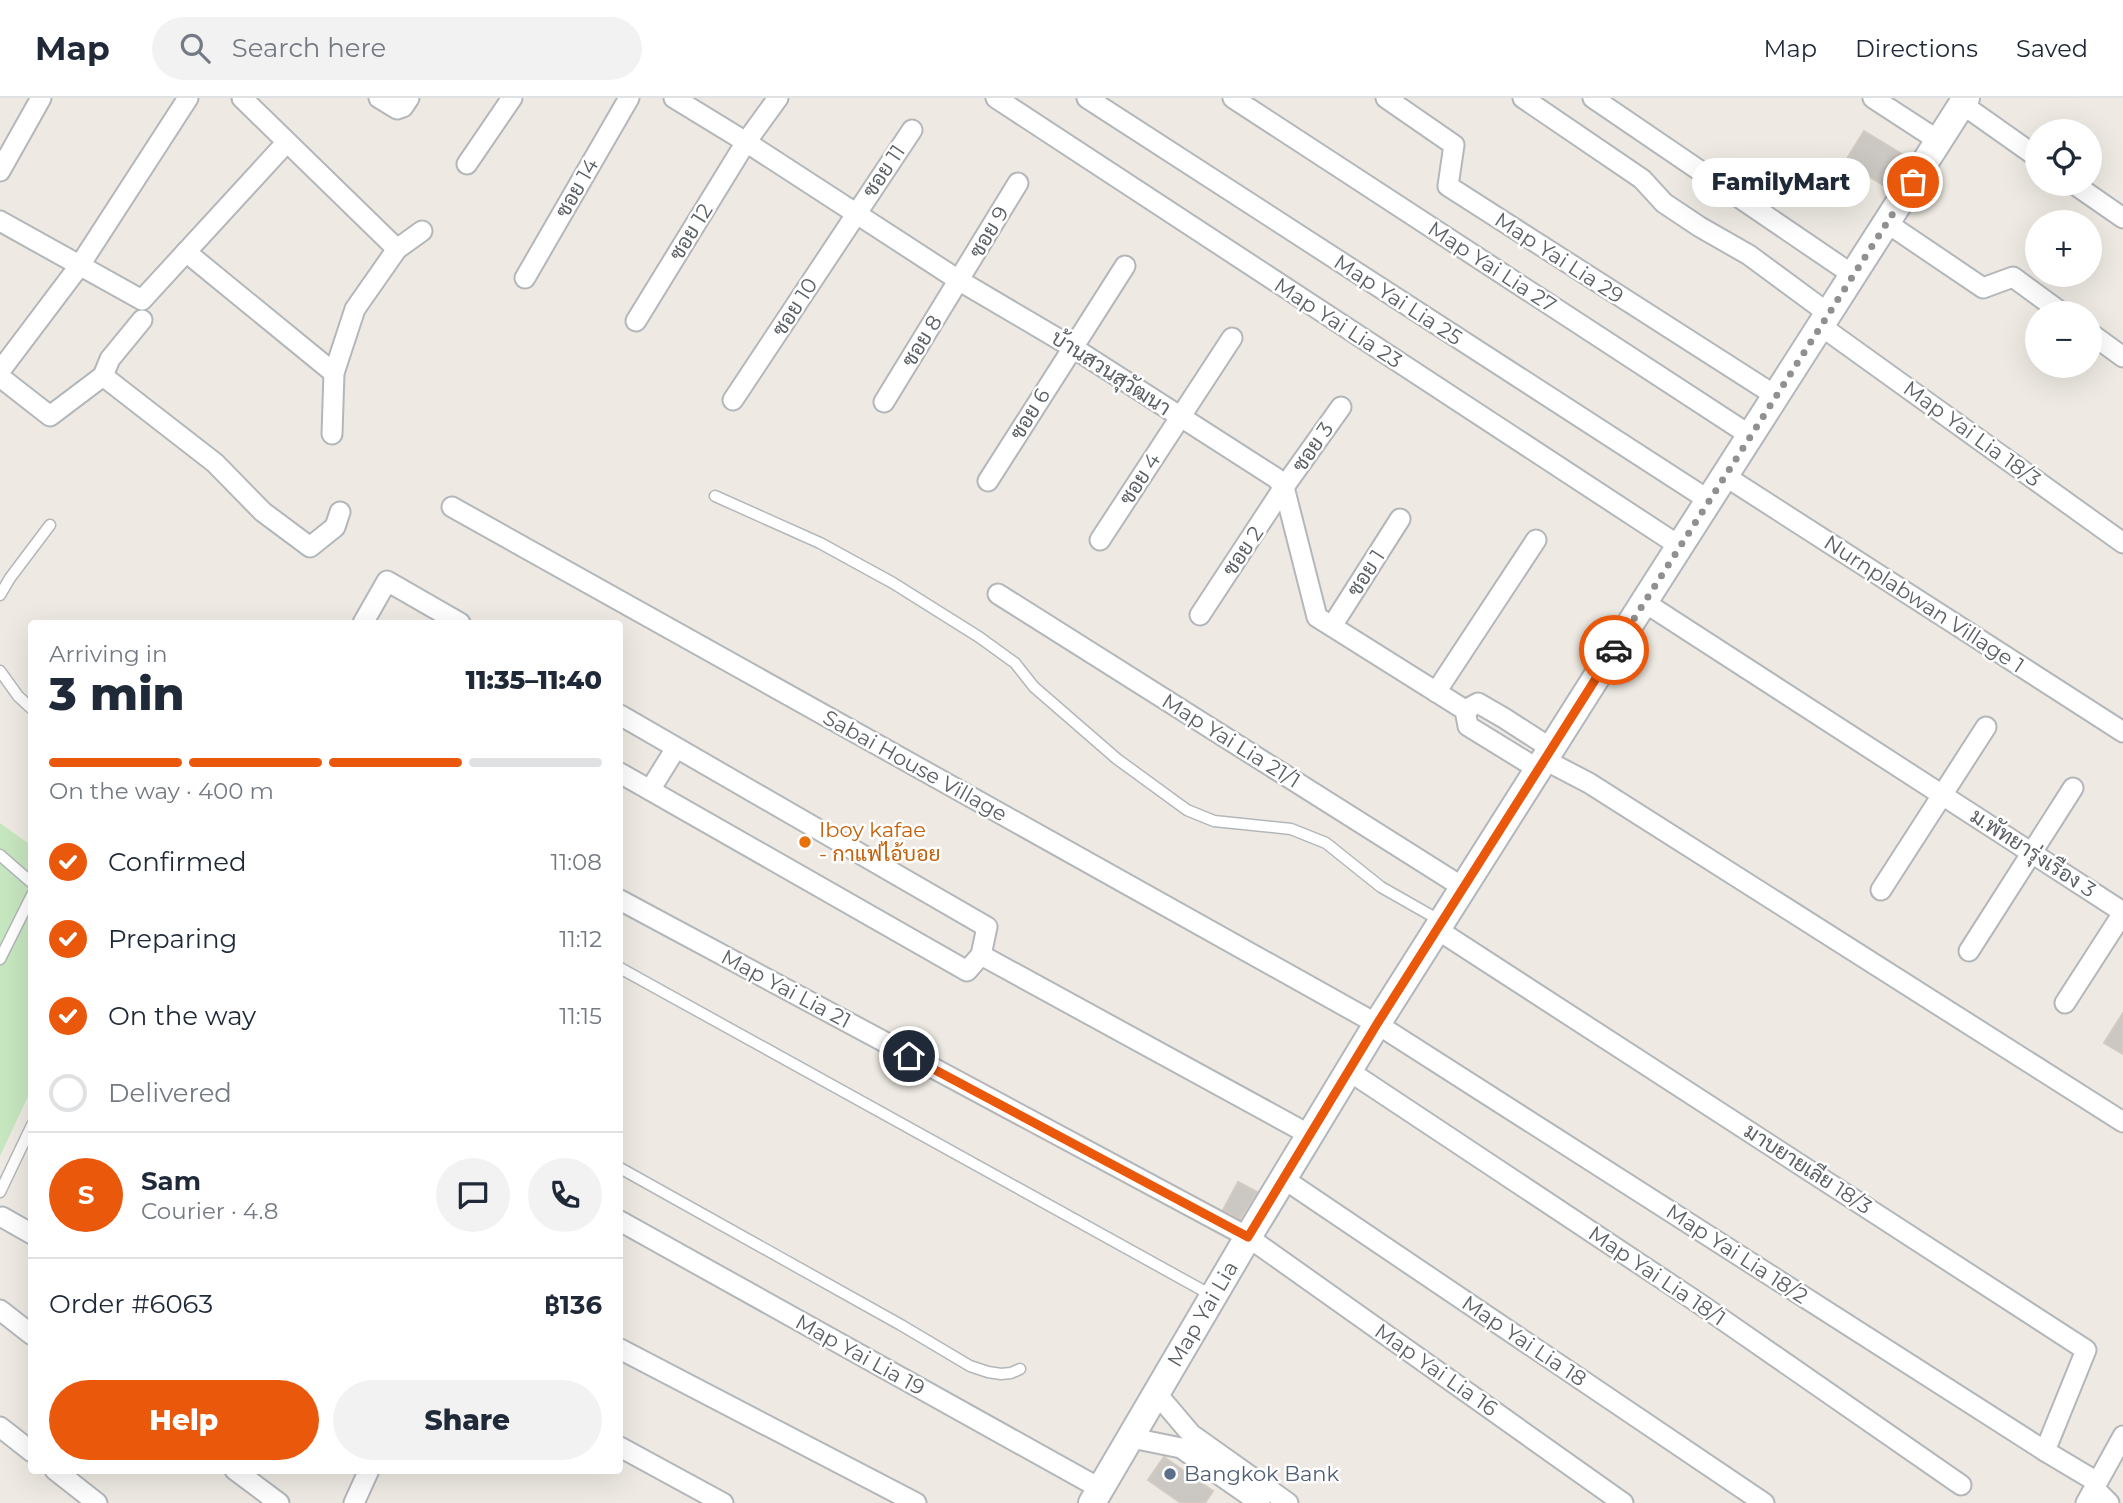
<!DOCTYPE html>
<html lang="en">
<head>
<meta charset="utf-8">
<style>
  :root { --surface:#fff; --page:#f2f2f3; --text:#1f2937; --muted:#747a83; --line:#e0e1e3; --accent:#ea580c }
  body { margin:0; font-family:Montserrat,Sarabun,sans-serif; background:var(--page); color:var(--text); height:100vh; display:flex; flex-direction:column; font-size:26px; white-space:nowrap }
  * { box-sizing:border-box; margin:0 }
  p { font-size:23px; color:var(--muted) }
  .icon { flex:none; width:38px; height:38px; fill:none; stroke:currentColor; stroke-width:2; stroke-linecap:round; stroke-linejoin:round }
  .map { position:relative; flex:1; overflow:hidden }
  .panel { position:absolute; left:28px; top:522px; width:595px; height:854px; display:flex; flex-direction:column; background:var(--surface); border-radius:7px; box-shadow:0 7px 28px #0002 }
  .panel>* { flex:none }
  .tools { position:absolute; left:2025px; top:21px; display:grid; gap:14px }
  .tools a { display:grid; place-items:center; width:77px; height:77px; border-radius:50%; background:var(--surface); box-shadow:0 7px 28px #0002; font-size:35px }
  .pin { position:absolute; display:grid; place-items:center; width:60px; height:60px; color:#fff; margin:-30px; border:4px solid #fff; border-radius:50%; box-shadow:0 2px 7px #0007 }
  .courier { position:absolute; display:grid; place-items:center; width:70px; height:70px; margin:-35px; border:5px solid #ea580c; border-radius:50%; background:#fff; color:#222; box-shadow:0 2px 9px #0007 }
  .bubble { position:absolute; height:49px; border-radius:24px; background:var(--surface); box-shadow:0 7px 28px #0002; font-size:23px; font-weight:800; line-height:49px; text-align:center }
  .headline em { font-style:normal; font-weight:800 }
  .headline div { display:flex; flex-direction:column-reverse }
  .headline { display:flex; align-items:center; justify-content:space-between; height:119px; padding:0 21px }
  h1 { font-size:46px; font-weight:800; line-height:52px }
  .bar { display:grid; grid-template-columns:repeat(4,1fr); gap:10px 7px; align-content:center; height:84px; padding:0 21px }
  .bar i { height:9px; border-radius:5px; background:var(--line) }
  .bar .on { background:var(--accent) }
  .bar p { grid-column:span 4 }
  .line { display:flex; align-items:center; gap:18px; padding:0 21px; border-top:2px solid var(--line) }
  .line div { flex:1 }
  .round { display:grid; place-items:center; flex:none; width:74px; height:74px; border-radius:37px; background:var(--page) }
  ol { padding:0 21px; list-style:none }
  li { display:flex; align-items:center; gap:21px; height:77px }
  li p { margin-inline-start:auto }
  li .icon { padding:7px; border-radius:50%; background:var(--accent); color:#fff; stroke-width:4 }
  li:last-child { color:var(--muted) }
  li i { width:38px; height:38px; border:4px solid var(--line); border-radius:50% }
  .cta { display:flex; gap:14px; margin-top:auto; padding:14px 21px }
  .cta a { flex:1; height:80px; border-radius:42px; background:var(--accent); color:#fff; font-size:28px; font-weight:800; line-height:80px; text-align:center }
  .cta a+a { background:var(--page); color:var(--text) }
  header { display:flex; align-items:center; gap:42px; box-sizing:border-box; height:98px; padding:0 35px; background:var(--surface); border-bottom:2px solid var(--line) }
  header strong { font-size:33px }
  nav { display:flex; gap:38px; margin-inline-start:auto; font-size:24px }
  .search { width:490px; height:63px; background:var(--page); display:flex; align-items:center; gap:18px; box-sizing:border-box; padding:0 24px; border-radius:38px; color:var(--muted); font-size:26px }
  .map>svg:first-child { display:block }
  .green { fill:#c6e6bf }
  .building { fill:#cbc7c2; stroke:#d3cac1; stroke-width:2 }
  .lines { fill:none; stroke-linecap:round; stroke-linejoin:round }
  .lane-casing { stroke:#b4b7ba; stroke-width:13 }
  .street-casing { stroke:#b4b7ba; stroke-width:23 }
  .secondary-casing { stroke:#b2b7bb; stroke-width:30 }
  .lane { stroke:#fff; stroke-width:10 }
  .street { stroke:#fff; stroke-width:19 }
  .secondary { stroke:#fff; stroke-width:26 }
  .done { stroke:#8e9190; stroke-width:7; stroke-dasharray:0 12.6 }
  .route { stroke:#ea580c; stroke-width:9 }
  .food-dot { fill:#e8710a; stroke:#fff; stroke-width:2.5 }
  .service-dot { fill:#5c6f8a; stroke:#fff; stroke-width:2.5 }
  .labels { text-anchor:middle; stroke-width:5; stroke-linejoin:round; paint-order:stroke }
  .street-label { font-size:21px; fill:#5b6164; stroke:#fff }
  .food-label { font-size:21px; fill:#c56008; stroke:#fff; text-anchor:start }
  .service-label { font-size:21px; fill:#4e5e75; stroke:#fff; text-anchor:start }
</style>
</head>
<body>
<header>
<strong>Map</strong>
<div class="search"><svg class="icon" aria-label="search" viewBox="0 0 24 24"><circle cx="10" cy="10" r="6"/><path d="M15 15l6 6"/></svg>Search here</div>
<nav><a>Map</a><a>Directions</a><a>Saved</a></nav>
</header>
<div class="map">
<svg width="2123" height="1405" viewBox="0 0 2123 1405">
  <rect width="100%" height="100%" fill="#eeeae3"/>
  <polygon class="green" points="0,725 32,748 31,992 0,1058"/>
  <g class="building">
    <polygon points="1864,33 1902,56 1883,87 1845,64"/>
    <polygon points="2123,915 2123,956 2104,945"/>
    <polygon points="1238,1084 1257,1094 1240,1121 1223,1112"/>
    <polygon points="1164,1359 1213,1393 1205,1405 1181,1405 1148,1382"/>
  </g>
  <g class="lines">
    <defs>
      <g id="lane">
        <polyline points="715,398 820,445 893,485 979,539 1015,565 1034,589 1117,661 1187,712 1214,723 1291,731 1326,745 1381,789 1439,822"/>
        <polyline points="0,497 10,480 50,427"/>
        <polyline points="0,573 18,598 32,611"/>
        <polyline points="0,757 32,785"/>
        <polyline points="0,861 32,797"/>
        <polyline points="620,870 1213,1198"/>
        <polyline points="620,1070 901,1227 970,1268 988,1274 1001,1276 1011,1275 1020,1271"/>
        <polyline points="0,1094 32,1027"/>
      </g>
      <g id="street">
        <polyline points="242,0 397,151"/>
        <polyline points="379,0 397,11 403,9 409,0"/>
        <polyline points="674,0 746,44 960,183 1072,249 1276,380 1284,389 1317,519 1465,612 1468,628 1538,671"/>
        <polyline points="996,0 1681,449"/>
        <polyline points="1087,0 1710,403"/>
        <polyline points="1233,0 1751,338"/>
        <polyline points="1386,0 1454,47 1448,88 1776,298"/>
        <polyline points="1523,0 1642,81 1664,105 1700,129 1749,157 1829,216"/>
        <polyline points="1593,0 1853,177"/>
        <polyline points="1873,0 1939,43"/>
        <polyline points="1962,6 2037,59"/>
        <polyline points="467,66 512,0"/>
        <polyline points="0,73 41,0"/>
        <polyline points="2074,86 2123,120"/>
        <polyline points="0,123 142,202 286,45"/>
        <polyline points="1887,125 1983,190 2013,179 2062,215"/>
        <polyline points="186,154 334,275"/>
        <polyline points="525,180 629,0"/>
        <polyline points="636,223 746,44 778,0"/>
        <polyline points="1821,228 2123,445"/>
        <polyline points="2090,235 2123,259"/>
        <polyline points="0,273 80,167 188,0"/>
        <polyline points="103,278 215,365 263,414 310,449 335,429 340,414"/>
        <polyline points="0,279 50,318 103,278 110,261 142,222"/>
        <polyline points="733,302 912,32"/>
        <polyline points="884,304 1018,85"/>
        <polyline points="332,336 334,275 355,211 397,151 422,133"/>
        <polyline points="1725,378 2123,634"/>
        <polyline points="988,383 1125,168"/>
        <polyline points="452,409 1377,926 2045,1353 2097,1384"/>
        <polyline points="1100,442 1232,240"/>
        <polyline points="998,496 1464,790"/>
        <polyline points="1644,504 2123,814"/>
        <polyline points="1200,517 1284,389 1341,309"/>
        <polyline points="363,525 387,483 460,525"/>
        <polyline points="1332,528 1400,421"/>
        <polyline points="1436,594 1536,442"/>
        <polyline points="1465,612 1478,605 1504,620 1552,651"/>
        <polyline points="620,617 987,829 981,857 967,873 620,675"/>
        <polyline points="1545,662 1589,685 2123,1024"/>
        <polyline points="650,692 676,650"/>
        <polyline points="1881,792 1986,629"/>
        <polyline points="620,802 1248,1139 1623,1405"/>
        <polyline points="1438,832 2086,1252 2045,1353"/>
        <polyline points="1969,853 2073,690"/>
        <polyline points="981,857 1310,1037"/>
        <polyline points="2065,905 2123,815"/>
        <polyline points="1349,973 1700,1206 1961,1387"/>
        <polyline points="1284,1081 1764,1405"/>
        <polyline points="2,1119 32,1136"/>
        <polyline points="620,1123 1101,1391"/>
        <polyline points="0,1212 32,1237"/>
        <polyline points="620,1251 916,1405"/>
        <polyline points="1157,1296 1191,1336 1288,1405"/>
        <polyline points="0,1329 32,1354"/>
        <polyline points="1132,1340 1181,1350 1260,1405"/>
        <polyline points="620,1349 723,1405"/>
        <polyline points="55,1372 97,1405"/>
        <polyline points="235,1372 279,1405"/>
        <polyline points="2094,1390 2109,1405"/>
        <polyline points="354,1405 369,1372"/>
        <polyline points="2086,1405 2123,1338"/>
      </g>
      <g id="secondary">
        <path id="s1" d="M 1092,1405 L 1248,1139 L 1377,926 L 1644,504 L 1966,0"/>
      </g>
    </defs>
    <use href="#lane" class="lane-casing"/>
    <use href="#street" class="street-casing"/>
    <use href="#secondary" class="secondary-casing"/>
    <use href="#lane" class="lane"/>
    <use href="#street" class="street"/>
    <use href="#secondary" class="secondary"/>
  </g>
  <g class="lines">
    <polyline class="done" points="1614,552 1913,84"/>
    <polyline class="route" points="909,958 1248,1139 1377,926 1614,552"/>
  </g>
  <circle class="food-dot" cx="805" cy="744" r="7"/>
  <circle class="service-dot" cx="1170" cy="1376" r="7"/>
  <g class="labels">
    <g class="street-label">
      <text transform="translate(884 73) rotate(-56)" y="7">ซอย 11</text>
      <text transform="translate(577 90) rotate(-60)" y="7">ซอย 14</text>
      <text transform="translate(691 134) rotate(-58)" y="7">ซอย 12</text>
      <text transform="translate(989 134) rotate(-59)" y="7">ซอย 9</text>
      <text transform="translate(1559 160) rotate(33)" y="7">Map Yai Lia 29</text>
      <text transform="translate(1492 169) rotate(33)" y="7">Map Yai Lia 27</text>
      <text transform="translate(1398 202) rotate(33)" y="7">Map Yai Lia 25</text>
      <text transform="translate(795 209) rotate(-57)" y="7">ซอย 10</text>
      <text transform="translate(1338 225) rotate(33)" y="7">Map Yai Lia 23</text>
      <text transform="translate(922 243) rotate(-58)" y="7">ซอย 8</text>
      <text transform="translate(1111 275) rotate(33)" y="7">บ้านสวนสุวัฒนา</text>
      <text transform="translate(1030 316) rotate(-58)" y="7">ซอย 6</text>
      <text transform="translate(1972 336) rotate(36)" y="7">Map Yai Lia 18/3</text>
      <text transform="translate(1313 349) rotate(-55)" y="7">ซอย 3</text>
      <text transform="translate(1140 381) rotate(-57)" y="7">ซอย 4</text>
      <text transform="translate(1243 453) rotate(-56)" y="7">ซอย 2</text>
      <text transform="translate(1366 475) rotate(-57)" y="7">ซอย 1</text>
      <text transform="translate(1924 506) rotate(33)" y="7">Nurnplabwan Village 1</text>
      <text transform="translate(1231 643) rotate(32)" y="7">Map Yai Lia 21/1</text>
      <text transform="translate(915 668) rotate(29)" y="7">Sabai House Village</text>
      <text transform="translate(2033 755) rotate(33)" y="7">ม.พัทยารุ่งเรือง 3</text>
      <text transform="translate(786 891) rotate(28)" y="7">Map Yai Lia 21</text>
      <text transform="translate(1808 1071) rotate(33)" y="7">มาบยายเลีย 18/3</text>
      <text transform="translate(1737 1156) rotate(33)" y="7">Map Yai Lia 18/2</text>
      <text transform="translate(1657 1178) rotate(34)" y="7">Map Yai Lia 18/1</text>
      <text dy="7" stroke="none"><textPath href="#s1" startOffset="219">Map Yai Lia</textPath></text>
      <text transform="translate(1524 1243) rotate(34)" y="7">Map Yai Lia 18</text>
      <text transform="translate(860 1257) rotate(29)" y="7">Map Yai Lia 19</text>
      <text transform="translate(1436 1272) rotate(35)" y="7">Map Yai Lia 16</text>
    </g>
    <g class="food-label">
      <text x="819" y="739">Iboy kafae<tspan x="819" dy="24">- กาแฟไอ้บอย</tspan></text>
    </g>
    <g class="service-label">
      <text x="1184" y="1383">Bangkok Bank</text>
    </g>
  </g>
</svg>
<div class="tools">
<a><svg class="icon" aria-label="locate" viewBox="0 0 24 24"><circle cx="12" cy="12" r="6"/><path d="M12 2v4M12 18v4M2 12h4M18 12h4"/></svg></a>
<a>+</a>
<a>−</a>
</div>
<div class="pin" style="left:1913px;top:84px;background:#ea580c"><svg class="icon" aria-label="bag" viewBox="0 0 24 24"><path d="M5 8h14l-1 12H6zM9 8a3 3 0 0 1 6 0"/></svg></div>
<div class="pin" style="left:909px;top:958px;background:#1f2937"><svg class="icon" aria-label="home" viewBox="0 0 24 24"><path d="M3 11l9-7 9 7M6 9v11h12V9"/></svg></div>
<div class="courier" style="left:1614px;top:552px"><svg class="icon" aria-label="car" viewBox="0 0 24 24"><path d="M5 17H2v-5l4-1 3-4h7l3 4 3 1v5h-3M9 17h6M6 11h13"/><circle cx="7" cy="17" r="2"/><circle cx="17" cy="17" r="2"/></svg></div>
<div class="bubble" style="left:1692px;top:60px;width:178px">FamilyMart</div>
<section class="panel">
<div class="headline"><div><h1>3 min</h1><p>Arriving in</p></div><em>11:35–11:40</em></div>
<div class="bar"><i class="on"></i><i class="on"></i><i class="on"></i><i></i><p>On the way · 400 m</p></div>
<ol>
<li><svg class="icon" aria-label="check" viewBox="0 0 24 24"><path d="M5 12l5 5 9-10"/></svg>Confirmed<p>11:08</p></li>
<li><svg class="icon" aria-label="check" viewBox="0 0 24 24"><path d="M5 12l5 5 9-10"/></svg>Preparing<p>11:12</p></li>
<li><svg class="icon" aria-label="check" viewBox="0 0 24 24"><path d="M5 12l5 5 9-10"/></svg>On the way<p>11:15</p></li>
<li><i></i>Delivered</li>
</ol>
<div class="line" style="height:126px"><b class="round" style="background:var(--accent);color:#fff">S</b><div><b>Sam</b><p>Courier · 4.8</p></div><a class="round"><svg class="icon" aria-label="chat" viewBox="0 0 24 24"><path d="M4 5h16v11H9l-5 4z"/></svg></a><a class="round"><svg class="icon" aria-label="phone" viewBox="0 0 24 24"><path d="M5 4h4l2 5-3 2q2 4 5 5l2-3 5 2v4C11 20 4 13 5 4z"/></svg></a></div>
<div class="line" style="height:91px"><div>Order #6063</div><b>฿136</b></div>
<div class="cta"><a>Help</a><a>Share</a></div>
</section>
</div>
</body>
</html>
